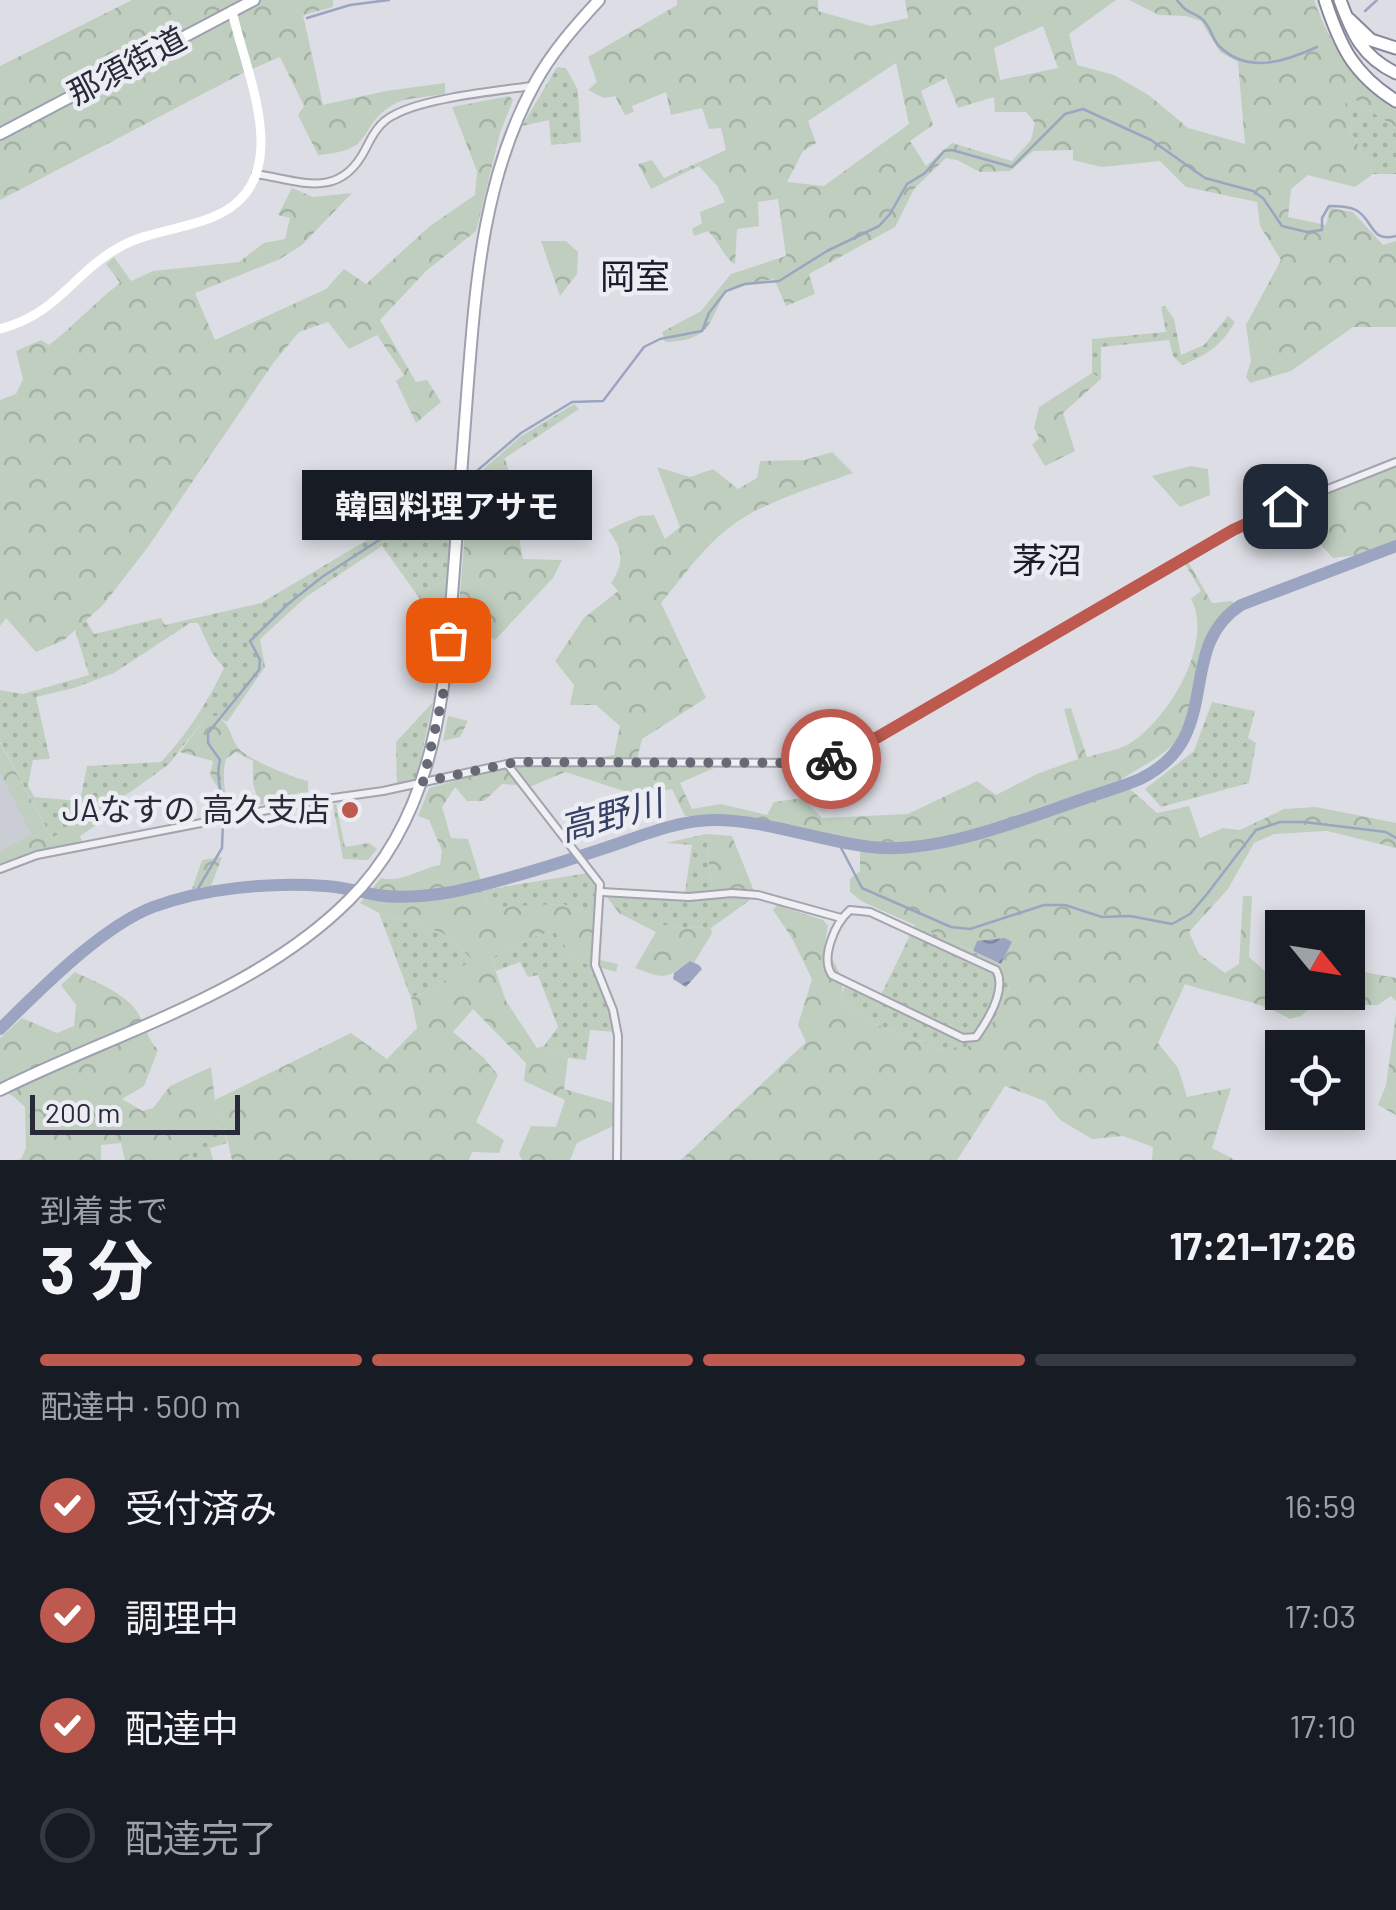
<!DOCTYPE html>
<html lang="ja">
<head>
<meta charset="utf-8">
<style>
  :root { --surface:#171b24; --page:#242831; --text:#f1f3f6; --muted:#9ea1a6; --line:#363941; --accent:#bd594f }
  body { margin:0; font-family:Barlow,"Noto Sans JP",sans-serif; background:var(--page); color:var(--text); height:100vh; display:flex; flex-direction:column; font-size:38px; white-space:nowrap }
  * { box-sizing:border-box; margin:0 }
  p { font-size:32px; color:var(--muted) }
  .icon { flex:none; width:55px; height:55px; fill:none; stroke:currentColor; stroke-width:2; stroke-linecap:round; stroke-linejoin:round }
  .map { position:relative; height:1160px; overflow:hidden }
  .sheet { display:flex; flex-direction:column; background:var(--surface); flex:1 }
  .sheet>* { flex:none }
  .needle { width:65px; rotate:120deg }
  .buttons { position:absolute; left:1265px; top:910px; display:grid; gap:20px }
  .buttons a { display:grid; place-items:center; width:100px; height:100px; border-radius:0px; background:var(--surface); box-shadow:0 5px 15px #0003; font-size:50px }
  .scale { position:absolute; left:30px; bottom:25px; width:210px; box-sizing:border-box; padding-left:10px; border:5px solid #282a39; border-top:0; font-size:28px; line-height:35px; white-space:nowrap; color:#282a39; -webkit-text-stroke:8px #ecedf3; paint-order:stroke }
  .pin { position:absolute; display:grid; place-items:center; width:85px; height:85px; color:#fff; margin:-42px; border-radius:20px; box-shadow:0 5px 15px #0006 }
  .courier { position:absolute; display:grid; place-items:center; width:100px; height:100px; margin:-50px; border:8px solid #bd594f; border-radius:50%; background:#fff; color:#222; box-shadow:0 2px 12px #0007 }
  .bubble { position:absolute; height:70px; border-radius:0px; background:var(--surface); box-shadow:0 5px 15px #0003; font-size:32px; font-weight:700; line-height:70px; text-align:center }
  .overview em { font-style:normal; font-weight:700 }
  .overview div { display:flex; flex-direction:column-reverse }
  .overview { display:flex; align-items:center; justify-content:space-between; height:170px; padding:0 40px }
  h1 { font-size:65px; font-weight:700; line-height:75px }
  .bar { display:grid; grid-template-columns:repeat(4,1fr); gap:15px 10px; align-content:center; height:120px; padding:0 40px }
  .bar i { height:12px; border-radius:8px; background:var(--line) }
  .bar .active { background:var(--accent) }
  .bar p { grid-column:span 4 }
  ol { padding:0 40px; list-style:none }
  li { display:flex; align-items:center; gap:30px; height:110px }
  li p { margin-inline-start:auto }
  li .icon { padding:10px; border-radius:50%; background:var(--accent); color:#fff; stroke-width:4 }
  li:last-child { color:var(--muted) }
  li i { width:55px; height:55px; border:5px solid var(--line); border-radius:50% }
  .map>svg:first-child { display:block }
  .built { fill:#cbcdd5 }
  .green { fill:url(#green-dots); fill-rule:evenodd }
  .forest { fill:url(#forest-crowns); fill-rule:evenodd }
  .water { fill:url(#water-waves) }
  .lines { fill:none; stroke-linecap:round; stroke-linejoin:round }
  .stream { stroke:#9ba5c1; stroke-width:2.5 }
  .river { stroke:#9ba5c1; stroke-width:12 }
  .street-casing { stroke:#a3a4ae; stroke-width:10 }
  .primary-casing { stroke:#9ea0af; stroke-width:14 }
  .highway-casing { stroke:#86899a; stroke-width:15 }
  .street { stroke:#efeff4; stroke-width:6 }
  .secondary { stroke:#fff; stroke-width:9 }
  .primary { stroke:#fff; stroke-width:10 }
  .highway { stroke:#fff; stroke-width:11 }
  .done { stroke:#676975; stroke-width:10; stroke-dasharray:0 18 }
  .route { stroke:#bd594f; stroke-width:12 }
  .poi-dot { fill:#bd594f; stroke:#ecedf3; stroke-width:4 }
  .labels { text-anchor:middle; stroke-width:9; stroke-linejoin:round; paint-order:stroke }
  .street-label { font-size:32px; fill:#282a39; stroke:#ecedf3 }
  .poi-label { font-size:32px; fill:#282a39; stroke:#ecedf3; text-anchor:end }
  .neighbourhood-label { font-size:35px; fill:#1a1c2a; stroke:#ecedf3 }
  .water-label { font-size:35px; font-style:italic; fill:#374168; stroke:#ecedf3 }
</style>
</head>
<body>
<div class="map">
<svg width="1396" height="1160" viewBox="0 0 1396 1160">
  <defs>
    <pattern id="green-dots" width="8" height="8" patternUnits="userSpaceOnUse" patternTransform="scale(2.5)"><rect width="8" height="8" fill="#bfcebf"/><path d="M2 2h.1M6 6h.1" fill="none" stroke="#a4b1a5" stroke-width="1.8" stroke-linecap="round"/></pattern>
    <pattern id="forest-crowns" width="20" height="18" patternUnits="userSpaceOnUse" patternTransform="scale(2.5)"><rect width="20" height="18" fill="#bfcebf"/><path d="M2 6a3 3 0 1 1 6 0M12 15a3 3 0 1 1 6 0" fill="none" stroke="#a4b1a5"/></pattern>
    <pattern id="water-waves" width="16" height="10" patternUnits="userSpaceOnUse" patternTransform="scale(2.5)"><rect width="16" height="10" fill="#9ba5c1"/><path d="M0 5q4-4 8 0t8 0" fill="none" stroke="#7e879e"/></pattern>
  </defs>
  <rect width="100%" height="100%" fill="#dddee5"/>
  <polygon class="built" points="0,754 43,838 0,863"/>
  <g class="green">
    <polygon points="557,67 566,68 578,90 581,142 551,145 549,120 522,126"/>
    <polygon points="1342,84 1361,105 1396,127 1396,174 1373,174 1348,126"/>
    <path d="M 1165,306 L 1174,319 L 1181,355 L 1204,345 L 1228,316 L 1235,322 C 1221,346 1207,355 1182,365 L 1173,356 L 1169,340 L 1101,347 L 1101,379 L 1092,373 L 1092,339 L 1166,332 L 1161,307 Z"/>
    <polygon points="574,404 579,409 469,482 520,437"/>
    <path d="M 456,475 L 448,578 L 418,596 L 382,546 L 306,597 L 260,639 L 265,667 L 227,722 L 216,716 L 205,718 L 169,764 L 132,791 L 52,838 L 0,742 L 0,690 L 23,694 L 89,675 L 75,630 L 86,620 L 94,634 L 161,618 L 165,625 L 261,603 L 428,504 ZM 190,623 L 198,623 L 212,653 L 224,668 C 207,703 188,733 161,762 L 87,766 L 80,801 L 34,797 L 28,785 L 33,760 L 50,759 L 36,697 L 74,688 L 114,673 Z"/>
    <polygon points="433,702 416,780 397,785 396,742"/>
    <polygon points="1212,702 1255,711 1248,738 1256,743 1249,783 1161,807 1145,789 1194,751"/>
    <polygon points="336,804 345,847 369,843 377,849 368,860 343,859 333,805"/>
    <polygon points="706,834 712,892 685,892 692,845 666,843"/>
    <polygon points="588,873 596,884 594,914 562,904 489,908 484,890"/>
    <path d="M 612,896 L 697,900 L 747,897 L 750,900 L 711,928 C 678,926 631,930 612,896 Z"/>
    <polygon points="379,913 443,933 473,960 438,986 411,998"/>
    <polygon points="915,925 1001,964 1010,985 982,1046 939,1049 865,1020 841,998 844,987 878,1001"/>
    <polygon points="554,931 577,961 591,965 611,1012 615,1032 590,1030 586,1060 568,1058 544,1046 558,1027 538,975 528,977 520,962 496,971 491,958 533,937"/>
    <polygon points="216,1117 222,1118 227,1143 210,1148 213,1160 189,1160 187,1156"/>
  </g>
  <g class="forest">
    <path d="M 132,0 L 333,0 L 333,7 L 303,15 L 323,105 L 386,91 L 445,83 L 445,94 C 430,97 409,97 396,103 C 355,125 379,151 318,155 L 298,115 L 304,106 L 280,57 L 241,74 L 0,200 L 0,66 Z"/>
    <path d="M 677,0 L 818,0 L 818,11 L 871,26 L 908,18 L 905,0 L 1116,0 L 1069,34 L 1077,65 L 1114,75 L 1150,96 L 1188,128 L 1245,144 L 1238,62 L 1220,52 L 1201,21 L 1186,16 L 1159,15 L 1129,0 L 1314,0 C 1330,46 1354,80 1396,107 L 1396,127 L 1361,105 L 1343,86 L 1349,128 L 1373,174 L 1355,187 L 1308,175 L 1291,189 L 1288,217 L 1326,225 L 1330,208 L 1353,212 L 1383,245 L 1396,241 L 1396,327 L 1353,327 L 1291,371 L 1250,383 L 1246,377 L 1251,361 L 1246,325 L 1281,260 L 1260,226 L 1257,202 L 1186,187 L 1160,161 L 1102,167 L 1073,160 L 1073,150 L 1033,151 L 1010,171 L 980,172 L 957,160 L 946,158 L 914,189 L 895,227 L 809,274 L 815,294 L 786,306 L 774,279 L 726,289 C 709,325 709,341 665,342 L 662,332 L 701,311 L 731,274 L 786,256 L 778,199 L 758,202 L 759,226 L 737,229 L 735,265 C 723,255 719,242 708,231 L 694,236 L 692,229 L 702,223 L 700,212 L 725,202 L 718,187 L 699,166 L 651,189 L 638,164 L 652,160 L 664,178 L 726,150 L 721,128 L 709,129 L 702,108 L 671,115 L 666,92 L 632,106 L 634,112 L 625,115 L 615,96 L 604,98 L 588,90 L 597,82 L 588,57 L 677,5 ZM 1043,26 L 1058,68 L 1000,80 L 994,48 ZM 896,63 L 909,124 L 824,186 L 787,182 L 803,151 L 816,143 L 808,121 ZM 946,78 L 958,108 L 994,97 L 995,112 L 1026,112 L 1035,123 L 1031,140 L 1012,161 L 952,143 L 926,166 L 910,141 L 933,125 L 921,91 Z"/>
    <path d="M 509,96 L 513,100 L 500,133 L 476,231 L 426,271 L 380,320 L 416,382 L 427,380 L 441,402 L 416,423 L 396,381 L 404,375 L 377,335 L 349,349 L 328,322 L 299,332 L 274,362 L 148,547 L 103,605 L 64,640 L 36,652 L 6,618 L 0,626 L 0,400 L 16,394 L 23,379 L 16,351 L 41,340 L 49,345 C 75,325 94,303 120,283 L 106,264 L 114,257 L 131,281 L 153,271 L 239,262 L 264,243 L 285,239 L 290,218 L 278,215 L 292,188 L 313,197 L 352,193 L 302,245 L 278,260 L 195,293 L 215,340 L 326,289 L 344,269 L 366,284 L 430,226 L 475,195 L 477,171 L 452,107 Z"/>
    <polygon points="541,241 566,241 578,252 577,274 560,296"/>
    <polygon points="1092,373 1101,379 1063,413 1075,451 1045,466 1032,445 1039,438 1034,428 1039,407"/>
    <path d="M 832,452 L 853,473 C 815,487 762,502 730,527 C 703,547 683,577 661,603 L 706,698 L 642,739 L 635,767 L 714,768 L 680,783 L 692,809 L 721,804 L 767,815 L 774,802 L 802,798 L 822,818 L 908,814 L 977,781 L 996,795 L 1037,774 L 1078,759 L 1064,709 L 1071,708 L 1087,757 C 1101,753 1120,750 1132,742 C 1170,716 1214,643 1191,599 L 1201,591 L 1184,562 L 1187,560 L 1212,603 L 1233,601 L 1233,606 C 1185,639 1209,690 1182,733 C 1167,756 1141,766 1120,780 L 1157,813 L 1189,806 L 1200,838 L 1223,828 L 1240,830 L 1284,809 L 1316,807 L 1396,823 L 1396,848 L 1327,831 L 1274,834 L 1254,843 L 1228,889 L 1189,932 L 1199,954 L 1225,973 L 1239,964 L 1243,896 L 1252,896 L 1249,957 L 1282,986 L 1282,992 L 1348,992 L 1348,969 L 1396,978 L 1396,1001 L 1391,996 L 1378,1005 L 1312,1006 L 1301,1016 L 1290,1019 C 1259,1000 1220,996 1185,984 L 1158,1043 L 1178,1068 L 1187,1097 L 1231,1088 L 1212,1148 L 1235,1160 L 1152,1160 L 1153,1147 L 1123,1136 L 1092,1139 L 1060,1120 L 1045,1101 L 1005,1086 L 957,1160 L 681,1160 L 806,1042 L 798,1025 L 812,979 L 792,938 L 773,910 L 777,905 L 823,920 L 828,926 L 824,947 C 835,963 846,978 841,998 L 865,1020 L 939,1049 L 982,1045 L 1010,986 L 1001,964 L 1012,942 L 977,941 L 973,951 L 863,902 L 850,892 L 850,879 L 860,871 L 860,841 L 754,820 L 685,816 L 672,789 L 640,796 L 565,772 L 532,786 L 502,784 L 484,801 L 467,801 L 455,787 L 442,807 L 451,838 L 468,839 L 489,907 L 562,904 L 594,914 L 591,958 L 618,964 L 616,972 L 577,961 L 554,931 L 533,937 L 491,958 L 506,1001 L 537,1048 L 544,1046 L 568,1058 L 564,1089 L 613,1103 L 613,1126 L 577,1143 L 570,1160 L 522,1160 L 519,1154 L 531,1126 L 556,1127 L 565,1100 L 524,1081 L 526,1063 L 473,1009 L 453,1032 L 484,1058 L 498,1075 L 476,1122 L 504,1140 L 499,1153 L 472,1152 L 469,1160 L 232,1160 L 222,1118 L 217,1117 L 188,1156 L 189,1160 L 125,1160 L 121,1143 L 101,1145 L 101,1160 L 17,1160 L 21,1159 L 26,1148 L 25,1107 L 13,1096 L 0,1091 L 0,1038 L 22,1018 L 57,1033 L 74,1026 L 76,1005 L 61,985 L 75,972 C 95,982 126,993 138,1013 C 146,1027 147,1038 158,1050 L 144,1086 L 122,1099 L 143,1111 L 153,1108 L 170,1086 L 211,1067 L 215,1100 L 351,1033 L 387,1059 L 417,1028 L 411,998 L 438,986 L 472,959 L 443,933 L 379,913 L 360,903 L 381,878 C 400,884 421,868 440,865 L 442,851 L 429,820 L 418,816 L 429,788 L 517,764 L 569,763 L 614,755 L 620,726 L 596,705 L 570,705 L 574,685 L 555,661 L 584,618 L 618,591 L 611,583 C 624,563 624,550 608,530 L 639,516 L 654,515 L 665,539 L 680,527 L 657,467 L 690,477 L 713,469 L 738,489 L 757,478 L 760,461 L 805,460 Z"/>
    <path d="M 504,457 C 518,492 515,522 523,559 L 562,560 L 553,578 L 495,640 L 458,618 L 469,482 Z"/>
    <polygon points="1396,457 1396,543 1357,555 1333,558 1310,533 1306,495"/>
    <polygon points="1191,466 1208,469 1210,495 1180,507 1152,476"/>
    <polygon points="448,578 444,628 434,620 418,596"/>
    <path d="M 216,716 C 232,724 229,738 240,750 C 250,760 294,778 308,781 L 308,792 L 298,793 L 288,801 L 260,805 L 253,784 L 253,761 L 236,752 L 226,759 C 221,776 226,794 228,812 L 218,814 L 218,788 L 210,775 L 213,761 L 180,752 L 205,718 Z"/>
    <polygon points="448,716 468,721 460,737 443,741"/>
    <polygon points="0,743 52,838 106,806 107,818 80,836 83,844 32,852 0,867 0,852 31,834 0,772"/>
    <polygon points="706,834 732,836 754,891 712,892"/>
    <polygon points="222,857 211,886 192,889 202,860"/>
    <path d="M 612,896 C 631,930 678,926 711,928 L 712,933 L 694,963 L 690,961 C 665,980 665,979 635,968 L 656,932 L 619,913 L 607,897 Z"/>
    <polygon points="1396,1014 1396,1115 1378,1105 1386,1085"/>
  </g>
  <g class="water">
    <polygon points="1005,938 1012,942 1001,964 973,951 977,941"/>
    <polygon points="690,961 699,965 702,969 686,987 673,979 674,973"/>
  </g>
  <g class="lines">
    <g class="stream">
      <path d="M 1177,0 C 1189,16 1191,10 1202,19 C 1210,25 1212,39 1219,46 C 1248,75 1286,61 1317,47"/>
      <polyline points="1365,11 1377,0"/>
      <polyline points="307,18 350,5 389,0"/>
      <path d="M 471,476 L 521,433 L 572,402 L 603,401 L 644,347 L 660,339 L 702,331 L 709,313 L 726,291 L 745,284 L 779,281 L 827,251 L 879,226 L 890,214 L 907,184 L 925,173 L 944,151 L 952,150 L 1012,167 L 1065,114 L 1083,109 L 1151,140 L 1205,178 L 1253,191 L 1263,198 L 1282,226 L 1307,232 L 1322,230 L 1322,218 L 1329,206 C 1338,206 1348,206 1356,210 C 1374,220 1370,243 1396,236"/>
      <path d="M 223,814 C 223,795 215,778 220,760 L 208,743 L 208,733 L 259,670 L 260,660 L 250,641 L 288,604 L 322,577 L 449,495"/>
      <polyline points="838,842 862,888 951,927 970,929 1044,905 1065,905 1102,917 1130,916 1172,924 1190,914 1207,894 1256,830 1280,822 1304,822 1386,832 1396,838"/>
      <polyline points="193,897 222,848 223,822"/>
    </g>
    <path class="river" d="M 0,1029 C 40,990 101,927 153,907 C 204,888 271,882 325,886 C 343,887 360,892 377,895 C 401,899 428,896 452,892 C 504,881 554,865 605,848 C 639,837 677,820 714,820 C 767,820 818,841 871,847 C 936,855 1021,820 1083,799 C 1102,792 1122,787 1140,779 C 1227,737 1173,649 1241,605 L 1396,546"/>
    <defs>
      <g id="street">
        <path d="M 256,174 C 301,181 339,200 365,150 C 372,136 379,122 394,115 C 425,98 495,91 532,86"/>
        <polyline points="507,764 600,884 595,965 613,1010 618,1036 617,1160"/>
        <polyline points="0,869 37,855 319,800 383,791 516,762 811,763 848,753 878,737 1233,530 1285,506 1396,462"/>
        <polyline points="602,892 689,897 732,893 758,895 841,918"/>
        <path d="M 850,910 L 870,912 L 996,970 C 1007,989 988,1020 976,1037 L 963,1038 L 832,975 C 820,958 835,923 850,910 Z"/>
      </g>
      <g id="primary">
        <polyline points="0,134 254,0"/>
        <path d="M 0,1090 C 117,1032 255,994 349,900 C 428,822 443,713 451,608 C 457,533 462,458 468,382 C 476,280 484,175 535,83 C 552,52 575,26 599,0"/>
      </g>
      <g id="highway">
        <path d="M 1325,0 C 1340,46 1353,74 1396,101"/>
        <path d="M 1340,0 C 1352,33 1362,57 1396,73"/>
        <polyline points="1349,19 1371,40 1396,48"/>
      </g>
    </defs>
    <use href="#street" class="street-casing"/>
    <use href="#primary" class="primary-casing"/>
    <use href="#highway" class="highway-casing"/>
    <use href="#street" class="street"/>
    <path class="secondary" d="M 0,329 C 59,313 71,275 118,248 C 147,231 182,230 213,217 C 299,182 246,75 232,11"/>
    <use href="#primary" class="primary"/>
    <use href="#highway" class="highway"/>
  </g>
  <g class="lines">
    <polyline class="done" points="448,640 443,695 423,782 516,762 810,763 831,759"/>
    <polyline class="route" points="831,759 878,737 1233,530 1285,506"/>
  </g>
  <circle class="poi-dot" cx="350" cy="810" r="10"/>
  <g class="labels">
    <g class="street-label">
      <text transform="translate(127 66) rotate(-28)" y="11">那須街道</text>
    </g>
    <g class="poi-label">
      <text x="330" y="821">JAなすの 高久支店</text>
    </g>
    <g class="neighbourhood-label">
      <text x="635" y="289">岡室</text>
      <text x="1047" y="573">茅沼</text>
    </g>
    <g class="water-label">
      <text transform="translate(611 816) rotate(-15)" y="12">高野川</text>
    </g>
  </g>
</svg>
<div class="buttons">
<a><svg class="needle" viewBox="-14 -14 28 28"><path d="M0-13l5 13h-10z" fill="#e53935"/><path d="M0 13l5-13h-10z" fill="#9ea1a6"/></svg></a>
<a><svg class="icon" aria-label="locate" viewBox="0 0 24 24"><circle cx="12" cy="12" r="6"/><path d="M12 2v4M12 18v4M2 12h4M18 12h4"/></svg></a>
</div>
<div class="scale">200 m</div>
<div class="pin" style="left:448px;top:640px;background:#ea580c"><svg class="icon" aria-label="bag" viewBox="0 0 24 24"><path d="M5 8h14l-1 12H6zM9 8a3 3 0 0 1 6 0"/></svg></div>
<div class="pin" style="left:1285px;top:506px;background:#1f2937"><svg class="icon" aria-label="home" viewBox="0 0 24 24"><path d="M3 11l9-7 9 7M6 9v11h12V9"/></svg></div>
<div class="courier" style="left:831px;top:759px"><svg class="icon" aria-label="bike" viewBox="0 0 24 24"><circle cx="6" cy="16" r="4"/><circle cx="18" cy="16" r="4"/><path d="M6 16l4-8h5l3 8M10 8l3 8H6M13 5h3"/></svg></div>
<div class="bubble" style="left:302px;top:470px;width:290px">韓国料理アサモ</div>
</div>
<section class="sheet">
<div class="overview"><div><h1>3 分</h1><p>到着まで</p></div><em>17:21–17:26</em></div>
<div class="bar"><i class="active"></i><i class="active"></i><i class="active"></i><i></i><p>配達中 · 500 m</p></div>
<ol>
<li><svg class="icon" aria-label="check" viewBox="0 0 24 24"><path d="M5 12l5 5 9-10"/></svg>受付済み<p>16:59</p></li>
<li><svg class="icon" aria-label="check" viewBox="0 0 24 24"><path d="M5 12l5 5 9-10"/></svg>調理中<p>17:03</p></li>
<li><svg class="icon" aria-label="check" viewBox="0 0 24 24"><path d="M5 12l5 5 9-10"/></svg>配達中<p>17:10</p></li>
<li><i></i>配達完了</li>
</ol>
</section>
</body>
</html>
